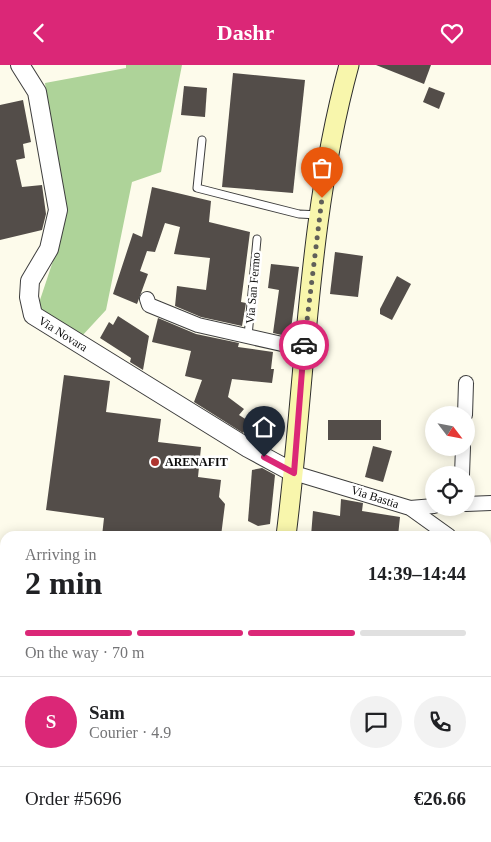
<!DOCTYPE html>
<html lang="en">
<head>
<meta charset="utf-8">
<style>
  :root { --surface:#fff; --page:#f2f2f2; --text:#202124; --muted:#757577; --line:#e0e0e0; --accent:#db2777 }
  body { margin:0; font-family:"Times New Roman",serif; background:var(--page); color:var(--text); height:100vh; display:flex; flex-direction:column; font-size:19px; white-space:nowrap }
  * { box-sizing:border-box; margin:0 }
  p { font-size:16px; color:var(--muted) }
  .icon { flex:none; width:28px; height:28px; fill:none; stroke:currentColor; stroke-width:2; stroke-linecap:round; stroke-linejoin:round }
  .map { position:relative; flex:1; overflow:hidden }
  .panel { position:absolute; left:0px; top:466px; width:491px; height:311px; display:flex; flex-direction:column; background:var(--surface); border-radius:15px 15px 0 0; box-shadow:0 2px 12px #0003 }
  .panel>* { flex:none }
  .needle { width:32px; rotate:122deg }
  .controls { position:absolute; left:425px; top:341px; display:grid; gap:10px }
  .controls a { display:grid; place-items:center; width:50px; height:50px; border-radius:50%; background:var(--surface); box-shadow:0 2px 12px #0003; font-size:25px }
  .pin { position:absolute; display:grid; place-items:center; width:42px; height:42px; color:#fff; margin:-51px -21px; border-radius:50% 50% 50% 0; rotate:-45deg; box-shadow:0 0 5px #0007 }
  .pin .icon { rotate:45deg }
  .courier { position:absolute; display:grid; place-items:center; width:50px; height:50px; margin:-25px; border:4px solid #db2777; border-radius:50%; background:#fff; color:#222; box-shadow:0 1px 6px #0007 }
  .summary em { font-style:normal; font-weight:600 }
  .summary div { display:flex; flex-direction:column-reverse }
  .summary { display:flex; align-items:center; justify-content:space-between; height:85px; padding:0 25px }
  h1 { font-size:32px; font-weight:600; line-height:38px }
  .bar { display:grid; grid-template-columns:repeat(4,1fr); gap:8px 5px; align-content:center; height:60px; padding:0 25px }
  .bar i { height:6px; border-radius:4px; background:var(--line) }
  .bar .current { background:var(--accent) }
  .bar p { grid-column:span 4 }
  .line { display:flex; align-items:center; gap:12px; padding:0 25px; border-top:1px solid var(--line) }
  .line div { flex:1 }
  .round { display:grid; place-items:center; flex:none; width:52px; height:52px; border-radius:26px; background:var(--page) }
  header { display:flex; justify-content:space-between; align-items:center; height:65px; padding:0 25px; background:var(--accent); color:#fff; font-size:22px; font-weight:600 }
  .map>svg:first-child { display:block }
  .forest { fill:#aed399 }
  .building { fill:#534d49 }
  .lines { fill:none; stroke-linecap:round; stroke-linejoin:round }
  .service-casing { stroke:#3e3e3e; stroke-width:9 }
  .minor-casing { stroke:#3e3e3e; stroke-width:16 }
  .tertiary-casing { stroke:#3e3e3e; stroke-width:20 }
  .secondary-casing { stroke:#2d2d2d; stroke-width:21 }
  .service { stroke:#fff; stroke-width:7 }
  .minor { stroke:#fff; stroke-width:14 }
  .tertiary { stroke:#fff; stroke-width:18 }
  .secondary { stroke:#f8f6ac; stroke-width:19 }
  .done { stroke:#605f59; stroke-width:5; stroke-dasharray:0 9 }
  .route { stroke:#db2777; stroke-width:6 }
  .poi-dot { fill:#ae3530; stroke:#fff; stroke-width:2 }
  .labels { text-anchor:middle; stroke-width:5; stroke-linejoin:round; paint-order:stroke }
  .street-label { font-size:12px; fill:#0b0b0b; stroke:#fff }
  .poi-label { font-size:12px; font-weight:bold; fill:#0b0b0b; stroke:#fff; text-anchor:start }
</style>
</head>
<body>
<header><svg class="icon" aria-label="back" viewBox="0 0 24 24"><path d="M15 5l-7 7 7 7"/></svg>Dashr<svg class="icon" aria-label="heart" viewBox="0 0 24 24"><path d="M12 20l-8-8c-3-5 5-10 8-4 3-6 11-1 8 4z"/></svg></header>
<div class="map">
<svg width="491" height="777" viewBox="0 0 491 777">
  <rect width="100%" height="100%" fill="#fdfbeb"/>
  <polygon class="forest" points="126,0 182,0 161,107 132,117 106,245 81,272 37,244 59,178 62,136 45,18 126,3"/>
  <g class="building">
    <polygon points="376,0 431,0 424,19"/>
    <polygon points="233,8 305,15 293,128 222,122"/>
    <polygon points="184,21 207,23 205,52 181,50"/>
    <polygon points="429,22 445,28 439,44 423,37"/>
    <polygon points="23,35 31,77 23,79 25,93 16,95 22,122 42,120 46,149 42,165 0,175 0,40"/>
    <polygon points="152,122 211,136 209,157 250,167 241,237 246,238 242,261 201,252 175,241 177,221 206,225 210,193 174,189 180,162 165,158 155,187 147,186 140,206 148,209 137,239 113,229 133,168 142,172"/>
    <polygon points="335,187 363,191 358,232 330,229"/>
    <polygon points="271,199 299,202 290,272 273,268 279,225 268,223"/>
    <polygon points="397,211 411,219 392,255 380,249 380,244"/>
    <polygon points="118,251 149,271 143,305 130,297 131,293 100,273 109,257 113,260"/>
    <polygon points="158,253 196,269 239,278 238,282 273,287 271,304 274,304 272,318 232,314 228,332 244,344 239,350 250,357 243,368 194,337 202,315 185,311 191,286 152,277"/>
    <polygon points="64,310 110,316 106,347 161,354 158,377 201,382 198,412 221,415 219,432 225,439 221,471 102,471 104,453 46,445"/>
    <rect x="328" y="355" width="53" height="20"/>
    <polygon points="373,381 392,386 383,417 365,412"/>
    <polygon points="262,403 275,410 270,459 258,461 248,456 252,405"/>
    <polygon points="341,434 363,438 362,446 400,452 398,471 311,471 313,446 340,451"/>
  </g>
  <g class="lines">
    <defs>
      <g id="service">
        <polyline points="202,75 197,123 299,149 319,150"/>
        <polyline points="248,271 257,174"/>
      </g>
      <g id="minor">
        <polyline points="147,234 149,240 198,260 304,284"/>
        <polyline points="465,350 466,318"/>
        <polyline points="294,408 410,443 449,471"/>
        <polyline points="462,410 463,382"/>
        <polyline points="466,439 491,438"/>
        <polyline points="410,443 434,441"/>
        <polyline points="486,493 491,495"/>
        <polyline points="224,772 232,777"/>
      </g>
      <polyline id="tertiary" points="20,0 37,27 58,145 49,184 30,216 29,232 33,250 248,383 294,408"/>
      <g id="secondary">
        <path d="M 286,471 C 306,314 307,153 349,0"/>
        <polyline points="252,777 253,772"/>
      </g>
    </defs>
    <use href="#service" class="service-casing"/>
    <use href="#minor" class="minor-casing"/>
    <use href="#tertiary" class="tertiary-casing"/>
    <use href="#secondary" class="secondary-casing"/>
    <use href="#service" class="service"/>
    <use href="#minor" class="minor"/>
    <use href="#tertiary" class="tertiary"/>
    <use href="#secondary" class="secondary"/>
  </g>
  <g class="lines">
    <polyline class="done" points="304,280 322,133"/>
    <polyline class="route" points="264,392 294,408 304,280"/>
  </g>
  <circle class="poi-dot" cx="155" cy="397" r="5"/>
  <g class="labels">
    <g class="street-label">
      <text transform="translate(253 223) rotate(-85)" y="4">Via San Fermo</text>
      <text transform="translate(63 269) rotate(32)" y="4">Via Novara</text>
      <text transform="translate(375 432) rotate(18)" y="4">Via Bastia</text>
    </g>
    <g class="poi-label">
      <text x="165" y="401">ARENAFIT</text>
    </g>
  </g>
</svg>
<div class="controls">
<a><svg class="needle" viewBox="-14 -14 28 28"><path d="M0-13l5 13h-10z" fill="#e53935"/><path d="M0 13l5-13h-10z" fill="#757577"/></svg></a>
<a><svg class="icon" aria-label="locate" viewBox="0 0 24 24"><circle cx="12" cy="12" r="6"/><path d="M12 2v4M12 18v4M2 12h4M18 12h4"/></svg></a>
</div>
<div class="pin" style="left:322px;top:133px;background:#ea580c"><svg class="icon" aria-label="bag" viewBox="0 0 24 24"><path d="M5 8h14l-1 12H6zM9 8a3 3 0 0 1 6 0"/></svg></div>
<div class="pin" style="left:264px;top:392px;background:#1f2937"><svg class="icon" aria-label="home" viewBox="0 0 24 24"><path d="M3 11l9-7 9 7M6 9v11h12V9"/></svg></div>
<div class="courier" style="left:304px;top:280px"><svg class="icon" aria-label="car" viewBox="0 0 24 24"><path d="M5 17H2v-5l4-1 3-4h7l3 4 3 1v5h-3M9 17h6M6 11h13"/><circle cx="7" cy="17" r="2"/><circle cx="17" cy="17" r="2"/></svg></div>
<section class="panel">
<div class="summary"><div><h1>2 min</h1><p>Arriving in</p></div><em>14:39–14:44</em></div>
<div class="bar"><i class="current"></i><i class="current"></i><i class="current"></i><i></i><p>On the way · 70 m</p></div>
<div class="line" style="height:90px"><b class="round" style="background:var(--accent);color:#fff">S</b><div><b>Sam</b><p>Courier · 4.9</p></div><a class="round"><svg class="icon" aria-label="chat" viewBox="0 0 24 24"><path d="M4 5h16v11H9l-5 4z"/></svg></a><a class="round"><svg class="icon" aria-label="phone" viewBox="0 0 24 24"><path d="M5 4h4l2 5-3 2q2 4 5 5l2-3 5 2v4C11 20 4 13 5 4z"/></svg></a></div>
<div class="line" style="height:65px"><div>Order #5696</div><b>€26.66</b></div>
</section>
</div>
</body>
</html>
